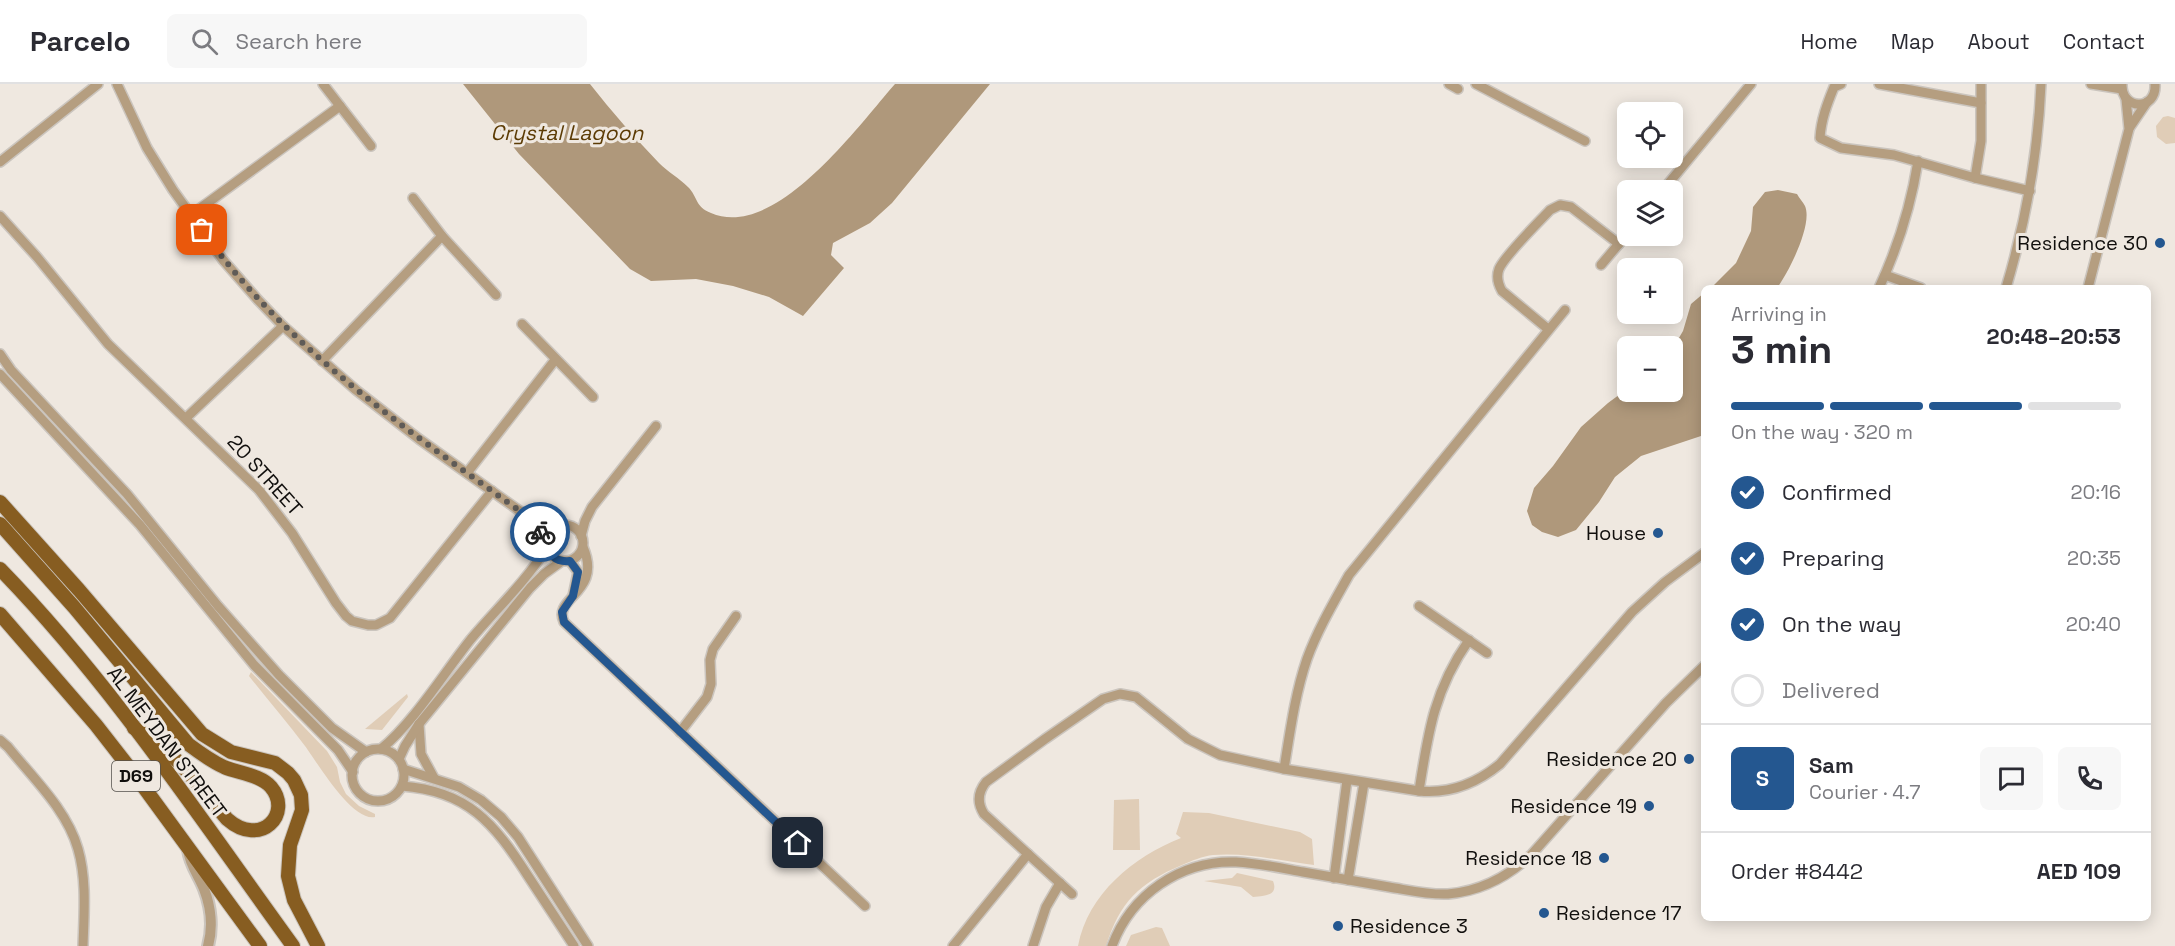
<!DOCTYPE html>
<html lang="en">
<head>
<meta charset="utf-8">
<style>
  :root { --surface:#fff; --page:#f7f7f7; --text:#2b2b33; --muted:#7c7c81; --line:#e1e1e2; --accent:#245790 }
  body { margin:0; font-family:"Space Grotesk",sans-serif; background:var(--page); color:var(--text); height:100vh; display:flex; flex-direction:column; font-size:22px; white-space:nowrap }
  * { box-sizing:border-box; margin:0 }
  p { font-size:20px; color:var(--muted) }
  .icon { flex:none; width:33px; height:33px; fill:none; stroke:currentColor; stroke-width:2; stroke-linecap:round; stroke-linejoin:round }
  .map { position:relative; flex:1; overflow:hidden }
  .drawer { position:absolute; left:1701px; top:201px; width:450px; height:636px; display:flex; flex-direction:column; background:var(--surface); border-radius:9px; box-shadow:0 3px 15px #0003 }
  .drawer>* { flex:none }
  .fabs { position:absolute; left:1617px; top:18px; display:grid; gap:12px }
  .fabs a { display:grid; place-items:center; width:66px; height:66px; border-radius:9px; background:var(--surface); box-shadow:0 3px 15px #0003; font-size:30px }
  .pin { position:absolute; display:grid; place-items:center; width:51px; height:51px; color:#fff; margin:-26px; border-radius:12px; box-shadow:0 3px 9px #0006 }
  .courier { position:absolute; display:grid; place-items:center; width:60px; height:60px; margin:-30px; border:4px solid #245790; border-radius:50%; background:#fff; color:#222; box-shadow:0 2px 8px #0007 }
  .summary em { font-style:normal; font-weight:700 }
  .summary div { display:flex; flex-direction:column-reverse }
  .summary { display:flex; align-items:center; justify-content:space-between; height:102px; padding:0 30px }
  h1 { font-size:39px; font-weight:700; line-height:45px }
  .bar { display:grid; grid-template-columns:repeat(4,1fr); gap:9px 6px; align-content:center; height:72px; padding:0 30px }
  .bar i { height:8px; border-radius:4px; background:var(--line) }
  .bar .current { background:var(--accent) }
  .bar p { grid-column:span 4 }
  .line { display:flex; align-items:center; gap:15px; padding:0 30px; border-top:2px solid var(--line) }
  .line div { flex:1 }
  .round { display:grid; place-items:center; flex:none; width:63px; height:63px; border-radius:9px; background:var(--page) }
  ol { padding:0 30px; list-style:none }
  li { display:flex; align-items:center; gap:18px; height:66px }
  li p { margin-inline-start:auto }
  li .icon { padding:6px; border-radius:50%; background:var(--accent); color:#fff; stroke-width:4 }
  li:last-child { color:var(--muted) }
  li i { width:33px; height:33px; border:3px solid var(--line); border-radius:50% }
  header { display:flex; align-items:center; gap:36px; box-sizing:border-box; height:84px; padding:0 30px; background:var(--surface); border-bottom:2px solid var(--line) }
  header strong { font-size:28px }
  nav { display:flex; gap:33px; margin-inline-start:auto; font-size:21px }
  .search { width:420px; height:54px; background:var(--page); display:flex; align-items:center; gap:15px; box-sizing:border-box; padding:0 21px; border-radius:9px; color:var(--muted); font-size:22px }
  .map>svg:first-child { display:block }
  .green { fill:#e0cdb7 }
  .water { fill:#af987b }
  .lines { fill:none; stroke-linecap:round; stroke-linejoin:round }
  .minor-casing { stroke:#cbc5be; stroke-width:12 }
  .tertiary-casing { stroke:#cbc5be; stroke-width:14 }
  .primary-casing { stroke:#cbc5be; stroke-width:16 }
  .minor { stroke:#b59e80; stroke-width:9 }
  .tertiary { stroke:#b59e80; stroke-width:10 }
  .primary { stroke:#875d21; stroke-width:14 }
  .done { stroke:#5f5b57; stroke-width:6; stroke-dasharray:0 10.8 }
  .route { stroke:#245790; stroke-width:8 }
  .poi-dot { fill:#245790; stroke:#efe8e0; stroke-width:2 }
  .labels { text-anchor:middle; stroke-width:6; stroke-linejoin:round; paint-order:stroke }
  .shield { fill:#efe8e0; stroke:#54504c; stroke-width:1.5 }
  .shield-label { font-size:18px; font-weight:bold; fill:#110f0d }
  .poi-label { font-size:20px; fill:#110f0d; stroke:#efe8e0; text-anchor:end }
  .street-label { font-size:20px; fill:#110f0d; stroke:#efe8e0 }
  .water-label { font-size:21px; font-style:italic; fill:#5c3b04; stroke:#efe8e0 }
</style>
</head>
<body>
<header>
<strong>Parcelo</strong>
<div class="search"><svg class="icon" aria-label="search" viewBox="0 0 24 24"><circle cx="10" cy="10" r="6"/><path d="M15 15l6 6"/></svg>Search here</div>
<nav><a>Home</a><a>Map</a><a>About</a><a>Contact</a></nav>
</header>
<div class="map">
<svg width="2175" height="862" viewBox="0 0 2175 862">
  <rect width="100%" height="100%" fill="#efe8e0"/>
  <g class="green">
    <polygon points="2168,32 2175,34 2175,59 2166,60 2157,53 2156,42 2163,33"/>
    <path d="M 251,588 L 327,667 L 337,683 L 340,698 L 346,710 L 359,722 L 375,730 L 375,733 C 352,738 317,678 305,662 C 287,638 267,615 249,592 Z"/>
    <polygon points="407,610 408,613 382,646 365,645"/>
    <polygon points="1139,715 1140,766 1113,766 1114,716"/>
    <path d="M 1183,728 L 1209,729 L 1300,748 L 1312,755 L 1314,781 C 1281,777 1246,768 1213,771 C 1203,772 1191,777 1182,781 C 1139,799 1120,818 1106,862 L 1078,862 C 1088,810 1133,773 1181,754 L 1176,750 Z"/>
    <path d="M 1237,789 L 1273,797 C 1279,812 1264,812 1253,813 L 1241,803 L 1204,797 L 1232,794 Z"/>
    <polygon points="1156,843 1162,844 1170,862 1126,862 1131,851"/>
  </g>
  <g class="water">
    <path d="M 463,0 L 590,0 C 612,28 635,54 659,79 C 668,88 679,94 688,103 C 698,113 695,123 711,129 C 775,157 858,42 895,0 L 990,0 L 892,119 L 870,139 L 833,159 L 831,171 L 844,184 L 803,232 L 769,213 L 733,202 L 696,195 L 651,197 L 630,185 L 519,70 Z"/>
    <path d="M 1778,106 L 1797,110 C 1799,114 1803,118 1805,122 C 1813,140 1789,188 1777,204 L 1711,204 L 1736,179 L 1751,147 L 1753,123 L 1765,108 Z"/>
    <polygon points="1704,209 1704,351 1641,372 1615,393 1599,418 1576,446 1558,453 1542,448 1532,441 1527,427 1534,404 1553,382 1581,343 1608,319 1627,305 1628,308 1672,308 1673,264 1683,247 1691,220"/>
  </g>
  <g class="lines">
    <defs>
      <g id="minor">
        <polyline points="117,0 147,64 173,106 223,176 258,216 283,242 356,306 419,355 531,435 547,461"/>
        <polyline points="323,0 371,62"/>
        <polyline points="1449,0 1458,5"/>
        <polyline points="1476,0 1585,57"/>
        <path d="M 1841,0 L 1834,3 C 1827,20 1821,36 1820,54 L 1841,64 L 1894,71 L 1975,94 L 1981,57 L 1981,0"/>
        <polyline points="1879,0 1981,19"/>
        <polyline points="2091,0 2122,5"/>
        <path d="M 2122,0 C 2121,27 2157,27 2155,0"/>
        <polyline points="2130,43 2147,18"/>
        <polyline points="0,78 98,0"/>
        <polyline points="1975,94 2030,107"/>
        <polyline points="1663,106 1751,0"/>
        <polyline points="413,114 442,152 496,211"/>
        <polyline points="191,131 340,22"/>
        <polyline points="0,132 37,173 108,260 259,406 292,449 336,519 346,532 352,537 368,541 376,541 390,534 492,407"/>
        <polyline points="1601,181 1628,149"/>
        <polyline points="1885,191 1921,204"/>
        <path d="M 1879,204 C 1898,163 1911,122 1918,77"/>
        <path d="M 2006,204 C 2026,137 2038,70 2041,0"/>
        <polyline points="2088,204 2129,45 2126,15"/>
        <polyline points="522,240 593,313"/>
        <path d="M 1548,245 L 1502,207 C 1498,200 1496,193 1499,185 C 1505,171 1538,139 1550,126 L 1560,121 L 1571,123 L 1619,160"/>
        <polyline points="0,270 11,286 127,410 218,522 279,591 332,644 366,668"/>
        <polyline points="322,277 442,152"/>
        <polyline points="0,290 140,441 254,581 338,666 353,688"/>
        <polyline points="186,334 283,242"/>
        <polyline points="467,389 555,276"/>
        <circle cx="565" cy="459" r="18"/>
        <polyline points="581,452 585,437 592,423 656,342"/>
        <path d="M 583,463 C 603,509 552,513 564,538 L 865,822"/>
        <polyline points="570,477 578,488 573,512"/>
        <polyline points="1419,522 1487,569"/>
        <polyline points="419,640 421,670 434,694"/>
        <polyline points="680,648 707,613 711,600 710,576 713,565 736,532"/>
        <path d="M 0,656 L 8,663 C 33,694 67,726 78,765 C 87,796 84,830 83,862"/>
        <path d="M 381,665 C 414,638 444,589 471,555 C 497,524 526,498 547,463"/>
        <circle cx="378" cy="691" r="26"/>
        <polyline points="399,675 405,662 419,640 530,504 544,490 562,477"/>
        <polyline points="403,685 459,703 481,716 501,733 518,753 588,862"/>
        <path d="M 1284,685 C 1290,648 1295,610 1307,575 C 1318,545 1334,518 1349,491 L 1565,226"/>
        <path d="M 402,702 C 468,707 494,739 528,792 C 543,815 559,839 574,862"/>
        <path d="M 1419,707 C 1428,649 1434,606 1469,556"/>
        <polyline points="1334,794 1347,696"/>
        <polyline points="1348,796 1364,699"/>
        <path d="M 1072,810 L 984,730 C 977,719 978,708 986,698 L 1045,655 L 1103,615 L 1120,610 L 1136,613 L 1188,655 L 1220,671 L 1284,685 L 1419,707 C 1450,710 1477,699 1500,680 L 1632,528 L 1665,498 L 1704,469"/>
        <polyline points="953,862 1028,770"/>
        <polyline points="1033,862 1046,823 1060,799"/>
        <path d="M 1112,862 C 1131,811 1180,776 1236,778 C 1258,779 1281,784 1303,788 C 1332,793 1360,798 1389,803 C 1408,806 1428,811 1448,810 C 1481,807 1509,792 1532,770 L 1666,619 L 1704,582"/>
      </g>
      <path id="tertiary" d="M 188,766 C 190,781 199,792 204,805 C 211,823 213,844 208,862"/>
      <g id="primary">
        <polyline points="0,418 79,506 202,650 231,668 275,679 288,689 294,696 301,711 302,726 290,761 288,792 294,816 318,862"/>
        <path d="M 0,440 L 74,523 L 188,660 C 200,669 211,677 224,683 C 238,689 261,691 271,703 C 293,729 261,765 227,735 C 199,702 173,664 134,644"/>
        <path d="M 0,485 C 111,599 200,734 293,862"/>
        <polyline points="0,530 96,641 135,691 260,862"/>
      </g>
    </defs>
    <use href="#minor" class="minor-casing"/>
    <use href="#tertiary" class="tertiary-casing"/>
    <use href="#primary" class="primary-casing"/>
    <use href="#minor" class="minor"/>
    <use href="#tertiary" class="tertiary"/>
    <use href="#primary" class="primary"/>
  </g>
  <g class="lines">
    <path class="done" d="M 202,146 C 288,267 412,349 531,435 L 540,448"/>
    <path class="route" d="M 540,448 C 548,463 549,479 570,477 L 578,488 L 573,512 L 562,528 L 564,538 L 798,759"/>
  </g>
  <g class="poi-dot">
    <circle cx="2160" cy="159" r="6"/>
    <circle cx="1658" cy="449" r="6"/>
    <circle cx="1689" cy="675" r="6"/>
    <circle cx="1649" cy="722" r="6"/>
    <circle cx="1604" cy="774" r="6"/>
    <circle cx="1544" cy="829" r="6"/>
    <circle cx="1338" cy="842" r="6"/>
  </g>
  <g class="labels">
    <rect class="shield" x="112" y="677" width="48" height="30" rx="4.5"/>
    <g class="shield-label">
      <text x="136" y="698">D69</text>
    </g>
    <g class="poi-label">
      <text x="2148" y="166">Residence 30</text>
      <text x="1646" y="456">House</text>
      <text x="1677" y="682">Residence 20</text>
      <text x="1637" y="729">Residence 19</text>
      <text x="1592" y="781">Residence 18</text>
      <text x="1556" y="836" text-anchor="start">Residence 17</text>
      <text x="1350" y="849" text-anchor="start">Residence 3</text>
    </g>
    <g class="street-label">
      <text transform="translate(265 391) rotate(48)" y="7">20 STREET</text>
      <text transform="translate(167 658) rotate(53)" y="7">AL MEYDAN STREET</text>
    </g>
    <g class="water-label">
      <text x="567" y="56">Crystal Lagoon</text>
    </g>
  </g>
</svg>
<div class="fabs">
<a><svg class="icon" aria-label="locate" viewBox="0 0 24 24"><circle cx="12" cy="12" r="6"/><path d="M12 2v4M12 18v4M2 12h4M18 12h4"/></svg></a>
<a><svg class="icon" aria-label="layers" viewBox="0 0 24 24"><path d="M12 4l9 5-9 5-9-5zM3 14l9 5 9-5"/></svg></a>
<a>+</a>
<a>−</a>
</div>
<div class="pin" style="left:202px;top:146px;background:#ea580c"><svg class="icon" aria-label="bag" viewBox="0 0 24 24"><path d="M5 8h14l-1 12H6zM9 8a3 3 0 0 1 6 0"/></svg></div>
<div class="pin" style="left:798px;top:759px;background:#1f2937"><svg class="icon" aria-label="home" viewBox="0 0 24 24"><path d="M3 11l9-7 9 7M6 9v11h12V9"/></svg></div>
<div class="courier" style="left:540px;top:448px"><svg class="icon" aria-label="bike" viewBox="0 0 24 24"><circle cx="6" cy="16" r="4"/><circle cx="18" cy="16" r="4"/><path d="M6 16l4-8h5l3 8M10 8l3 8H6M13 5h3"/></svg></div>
<section class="drawer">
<div class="summary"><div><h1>3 min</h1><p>Arriving in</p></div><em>20:48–20:53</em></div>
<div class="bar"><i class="current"></i><i class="current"></i><i class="current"></i><i></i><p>On the way · 320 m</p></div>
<ol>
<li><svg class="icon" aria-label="check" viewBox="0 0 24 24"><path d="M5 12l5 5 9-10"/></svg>Confirmed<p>20:16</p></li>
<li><svg class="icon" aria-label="check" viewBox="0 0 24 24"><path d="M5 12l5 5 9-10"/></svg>Preparing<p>20:35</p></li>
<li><svg class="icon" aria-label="check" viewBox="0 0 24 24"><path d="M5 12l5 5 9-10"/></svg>On the way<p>20:40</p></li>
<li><i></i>Delivered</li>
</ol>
<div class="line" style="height:108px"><b class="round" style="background:var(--accent);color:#fff">S</b><div><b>Sam</b><p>Courier · 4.7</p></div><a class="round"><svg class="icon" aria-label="chat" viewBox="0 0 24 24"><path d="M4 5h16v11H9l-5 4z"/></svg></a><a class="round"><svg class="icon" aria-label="phone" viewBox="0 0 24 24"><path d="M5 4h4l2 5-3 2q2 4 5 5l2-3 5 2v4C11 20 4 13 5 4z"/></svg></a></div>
<div class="line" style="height:78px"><div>Order #8442</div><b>AED 109</b></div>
</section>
</div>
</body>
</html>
